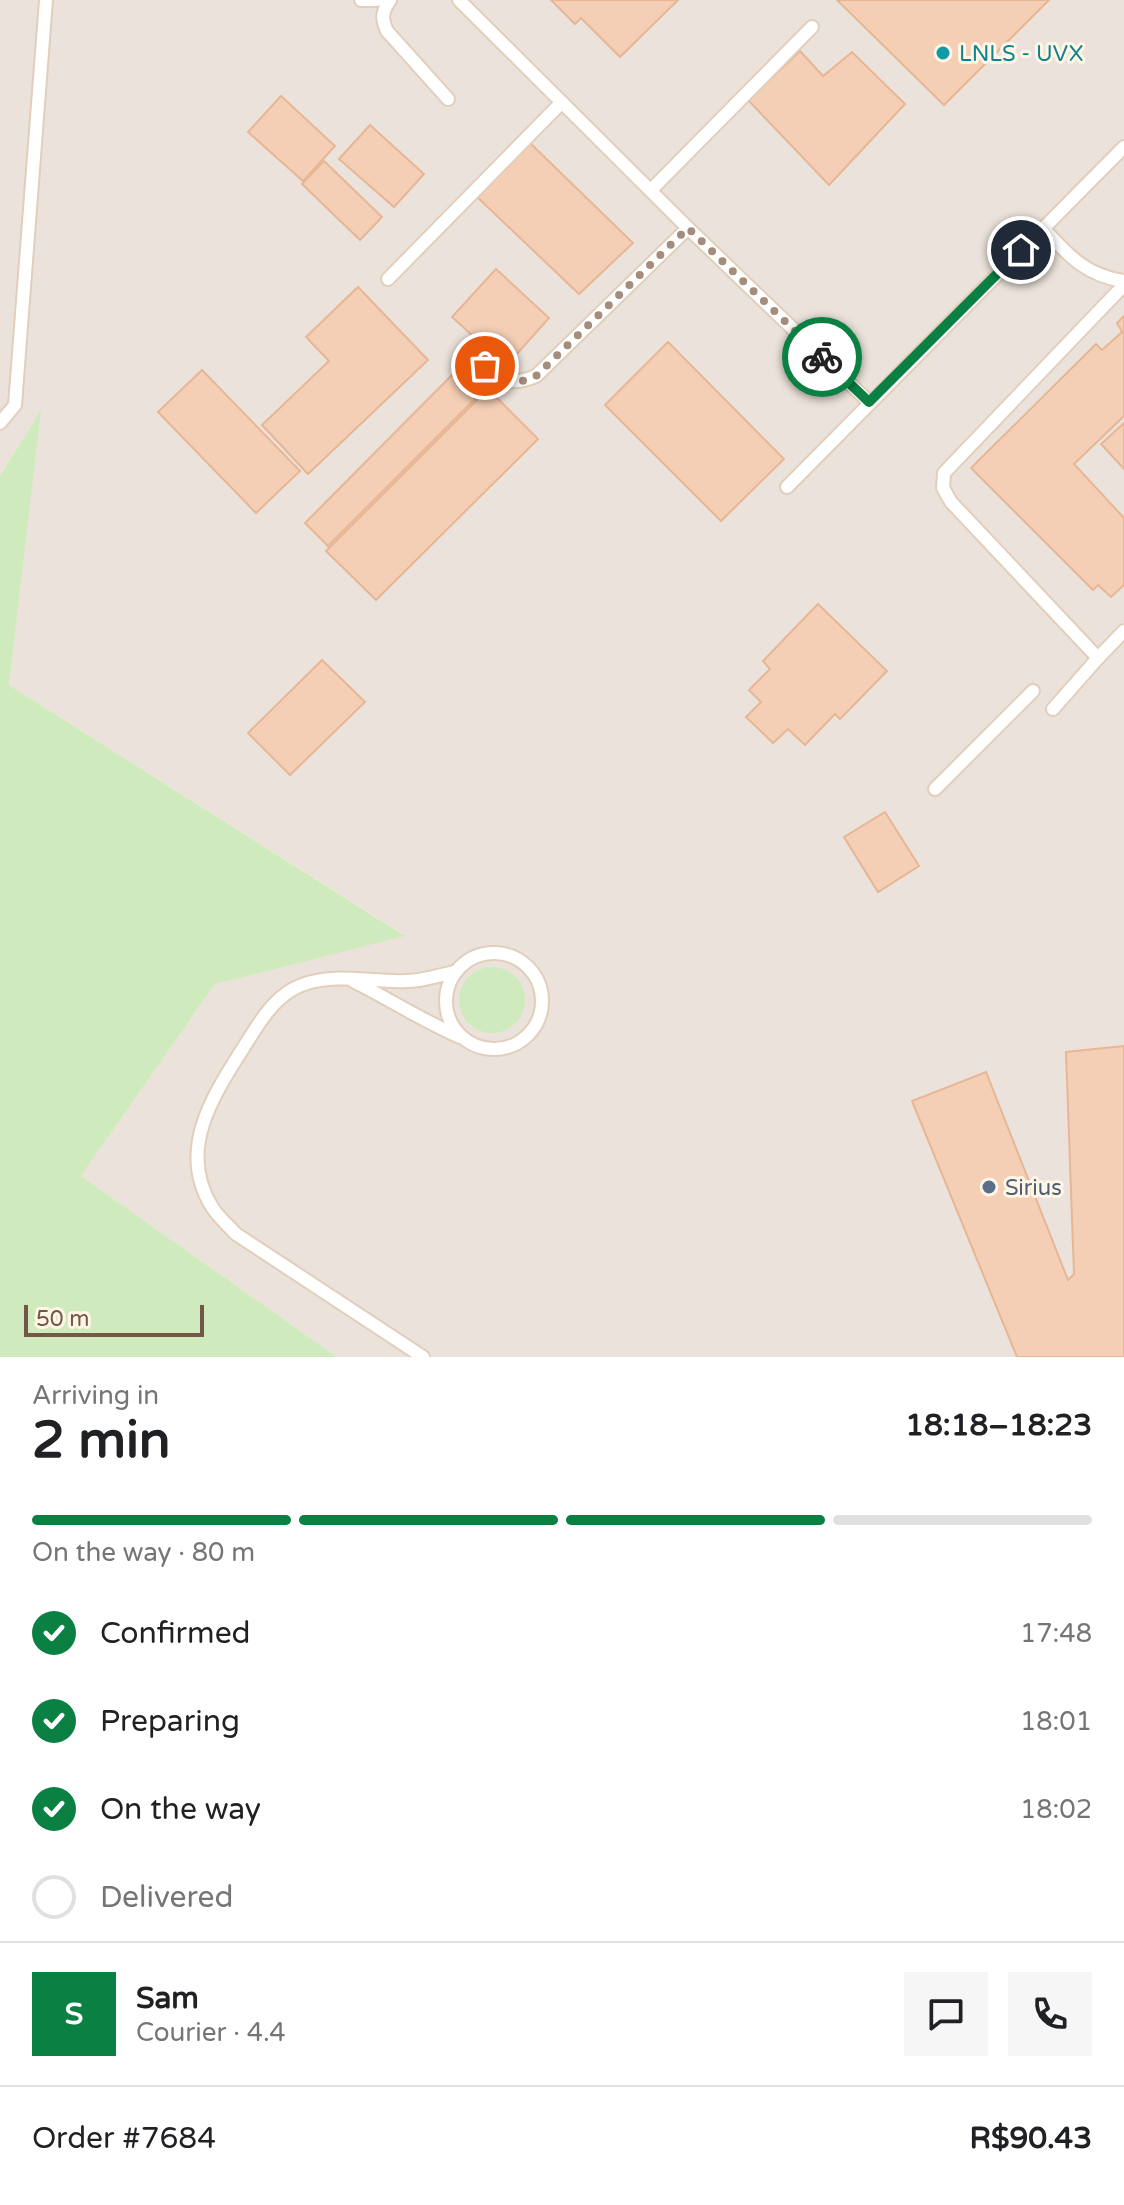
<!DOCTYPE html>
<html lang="en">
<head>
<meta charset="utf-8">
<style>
  :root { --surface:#fff; --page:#f6f6f6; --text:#202124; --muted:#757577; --line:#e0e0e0; --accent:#0b8043 }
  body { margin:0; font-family:"Varela Round",sans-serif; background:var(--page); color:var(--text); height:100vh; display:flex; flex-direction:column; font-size:30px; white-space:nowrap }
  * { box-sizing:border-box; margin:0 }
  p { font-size:26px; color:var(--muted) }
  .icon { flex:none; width:44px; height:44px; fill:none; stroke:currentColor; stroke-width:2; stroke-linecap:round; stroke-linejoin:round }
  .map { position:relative; height:1357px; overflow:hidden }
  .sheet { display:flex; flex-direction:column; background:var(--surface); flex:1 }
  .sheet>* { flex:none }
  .scale { position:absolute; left:24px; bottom:20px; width:180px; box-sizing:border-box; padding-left:8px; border:4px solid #745746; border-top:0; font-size:22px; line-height:28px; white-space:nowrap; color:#745746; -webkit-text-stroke:6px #fff6e6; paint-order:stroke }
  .pin { position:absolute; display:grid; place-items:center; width:68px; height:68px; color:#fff; margin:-34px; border:4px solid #fff; border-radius:50%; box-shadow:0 2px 8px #0007 }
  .courier { position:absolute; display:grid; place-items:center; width:80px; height:80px; margin:-40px; border:6px solid #0b8043; border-radius:50%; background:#fff; color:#222; box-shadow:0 2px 10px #0007 }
  .overview em { font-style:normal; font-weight:700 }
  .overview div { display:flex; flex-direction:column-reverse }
  .overview { display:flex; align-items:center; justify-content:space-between; height:136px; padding:0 32px }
  h1 { font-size:52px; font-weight:700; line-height:60px }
  .bar { display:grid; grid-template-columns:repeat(4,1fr); gap:12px 8px; align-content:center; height:96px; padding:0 32px }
  .bar i { height:10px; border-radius:6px; background:var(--line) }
  .bar .selected { background:var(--accent) }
  .bar p { grid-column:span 4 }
  .line { display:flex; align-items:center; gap:20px; padding:0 32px; border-top:2px solid var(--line) }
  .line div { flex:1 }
  .round { display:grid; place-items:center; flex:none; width:84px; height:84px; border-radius:0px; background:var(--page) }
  ol { padding:0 32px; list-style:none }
  li { display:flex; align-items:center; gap:24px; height:88px }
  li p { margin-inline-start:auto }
  li .icon { padding:8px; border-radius:50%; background:var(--accent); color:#fff; stroke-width:4 }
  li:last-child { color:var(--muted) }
  li i { width:44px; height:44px; border:4px solid var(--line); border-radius:50% }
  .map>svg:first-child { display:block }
  .industrial { fill:#ebe3db }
  .green { fill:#cfebbd }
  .building { fill:#f4cfb5; stroke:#e7b695; stroke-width:2 }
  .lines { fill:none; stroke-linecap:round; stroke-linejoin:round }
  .lane-casing { stroke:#e1cebb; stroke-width:16 }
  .lane { stroke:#fff; stroke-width:12 }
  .done { stroke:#a48d7c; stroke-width:8; stroke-dasharray:0 14.4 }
  .route { stroke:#0b8043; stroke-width:10 }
  .culture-dot { fill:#0f9aa8; stroke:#fff6e6; stroke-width:3 }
  .service-dot { fill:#5c6f8a; stroke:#fff6e6; stroke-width:3 }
  .labels { text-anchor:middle; stroke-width:6; stroke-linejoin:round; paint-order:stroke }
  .culture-label { font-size:22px; fill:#0d838f; stroke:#fff6e6; text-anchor:start }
  .service-label { font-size:22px; fill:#4e5e75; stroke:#fff6e6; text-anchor:start }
</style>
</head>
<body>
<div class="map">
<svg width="1124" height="1357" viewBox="0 0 1124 1357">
  <rect width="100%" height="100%" fill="#fdf2df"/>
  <polygon class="industrial" points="0,0 1124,0 1124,1357 337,1357 81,1176 215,984 404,935 9,685 40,412 0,476"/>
  <g class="green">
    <polygon points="41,410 9,685 405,936 215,984 81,1176 337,1357 0,1357 0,476"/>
    <circle cx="492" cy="1000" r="33"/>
  </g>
  <g class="building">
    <polygon points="551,0 678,0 620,57 581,18 575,24"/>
    <polygon points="837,0 1049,0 944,105"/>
    <polygon points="800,51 823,76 852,52 905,104 829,185 748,100"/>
    <polygon points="281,96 335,146 303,181 248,132"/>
    <polygon points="370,125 424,174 394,207 339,159"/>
    <polygon points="530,143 633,243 579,294 476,196"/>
    <polygon points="324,161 382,217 360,240 302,184"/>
    <polygon points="496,269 549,318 506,366 452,317"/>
    <polygon points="358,287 428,360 308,474 262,425 329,361 306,337"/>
    <polygon points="1124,316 1124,416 1074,464 1124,518 1124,585 1111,597 1098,585 1093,590 971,468 1096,344 1102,350 1122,332 1117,323"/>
    <polygon points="668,342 784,459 721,521 605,405"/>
    <polygon points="463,364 487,387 328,546 305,523"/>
    <polygon points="202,370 300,471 256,513 158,412"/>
    <polygon points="488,389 538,439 376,600 326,551"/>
    <polygon points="1124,423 1124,469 1101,444"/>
    <polygon points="818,604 887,671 840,719 835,714 805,745 788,729 773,743 746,717 761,702 749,690 770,669 763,661"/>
    <polygon points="322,660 365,702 290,775 248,733"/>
    <polygon points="885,812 919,866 878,892 844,837"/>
    <polygon points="1124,1046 1124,1357 1017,1357 912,1101 986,1072 1068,1280 1074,1274 1066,1052"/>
  </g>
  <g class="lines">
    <defs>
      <g id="lane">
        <polyline points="361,0 377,0"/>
        <path d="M 390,0 C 382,12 381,18 387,31 L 448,99"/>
        <polyline points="459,0 688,228 869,402"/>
        <polyline points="651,190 812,27"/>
        <path d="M 1043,228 C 1068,255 1086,276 1124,281"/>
        <polyline points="388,279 562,102"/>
        <path d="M 466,350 C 492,372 500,391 536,376 L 688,228"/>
        <polyline points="0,423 15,405 46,0"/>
        <polyline points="787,487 1124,147"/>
        <polyline points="1098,658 1124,631"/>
        <polyline points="1053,709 1098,658 951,502 943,488 944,473 1124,285"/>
        <polyline points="935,789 1033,691"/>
        <circle cx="494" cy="1001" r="48"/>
        <path d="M 353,981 C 389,999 423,1021 460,1037"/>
        <path d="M 423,1357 L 236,1234 C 228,1225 218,1217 212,1207 C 177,1151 212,1097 242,1050 C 256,1028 270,1002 293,989 C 329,970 368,983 407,981 C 423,981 439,975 455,972"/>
      </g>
    </defs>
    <use href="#lane" class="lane-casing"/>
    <use href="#lane" class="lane"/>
  </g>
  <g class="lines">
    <path class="done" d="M 485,366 C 506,383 510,387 536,376 L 688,228 L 822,357"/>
    <polyline class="route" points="822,357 869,402 1021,250"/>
  </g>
  <circle class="culture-dot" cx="943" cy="53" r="8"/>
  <circle class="service-dot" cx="989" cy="1187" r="8"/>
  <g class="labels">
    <g class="culture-label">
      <text x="959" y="61">LNLS - UVX</text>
    </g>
    <g class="service-label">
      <text x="1005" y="1195">Sirius</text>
    </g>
  </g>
</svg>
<div class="scale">50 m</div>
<div class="pin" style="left:485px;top:366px;background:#ea580c"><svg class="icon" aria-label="bag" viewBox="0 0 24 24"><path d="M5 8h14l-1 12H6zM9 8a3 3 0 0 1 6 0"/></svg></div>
<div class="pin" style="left:1021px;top:250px;background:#1f2937"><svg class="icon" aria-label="home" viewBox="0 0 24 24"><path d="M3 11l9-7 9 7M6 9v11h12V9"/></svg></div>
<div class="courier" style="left:822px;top:357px"><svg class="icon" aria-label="bike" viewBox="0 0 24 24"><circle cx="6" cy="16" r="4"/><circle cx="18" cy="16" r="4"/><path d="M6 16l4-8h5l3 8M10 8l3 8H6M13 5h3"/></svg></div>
</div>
<section class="sheet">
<div class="overview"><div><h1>2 min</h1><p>Arriving in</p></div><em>18:18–18:23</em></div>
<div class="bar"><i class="selected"></i><i class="selected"></i><i class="selected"></i><i></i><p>On the way · 80 m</p></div>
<ol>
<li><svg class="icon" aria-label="check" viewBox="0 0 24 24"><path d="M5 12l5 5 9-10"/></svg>Confirmed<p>17:48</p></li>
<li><svg class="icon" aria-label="check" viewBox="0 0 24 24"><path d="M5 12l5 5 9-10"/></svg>Preparing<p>18:01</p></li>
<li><svg class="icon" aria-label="check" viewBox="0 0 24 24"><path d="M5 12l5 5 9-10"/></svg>On the way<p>18:02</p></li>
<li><i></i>Delivered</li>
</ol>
<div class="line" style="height:144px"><b class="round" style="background:var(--accent);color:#fff">S</b><div><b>Sam</b><p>Courier · 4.4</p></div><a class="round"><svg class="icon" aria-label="chat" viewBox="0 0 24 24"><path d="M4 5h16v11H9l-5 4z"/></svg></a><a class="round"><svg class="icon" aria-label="phone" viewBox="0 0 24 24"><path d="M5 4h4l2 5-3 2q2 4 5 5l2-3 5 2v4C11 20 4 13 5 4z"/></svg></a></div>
<div class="line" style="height:104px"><div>Order #7684</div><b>R$90.43</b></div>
</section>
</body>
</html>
